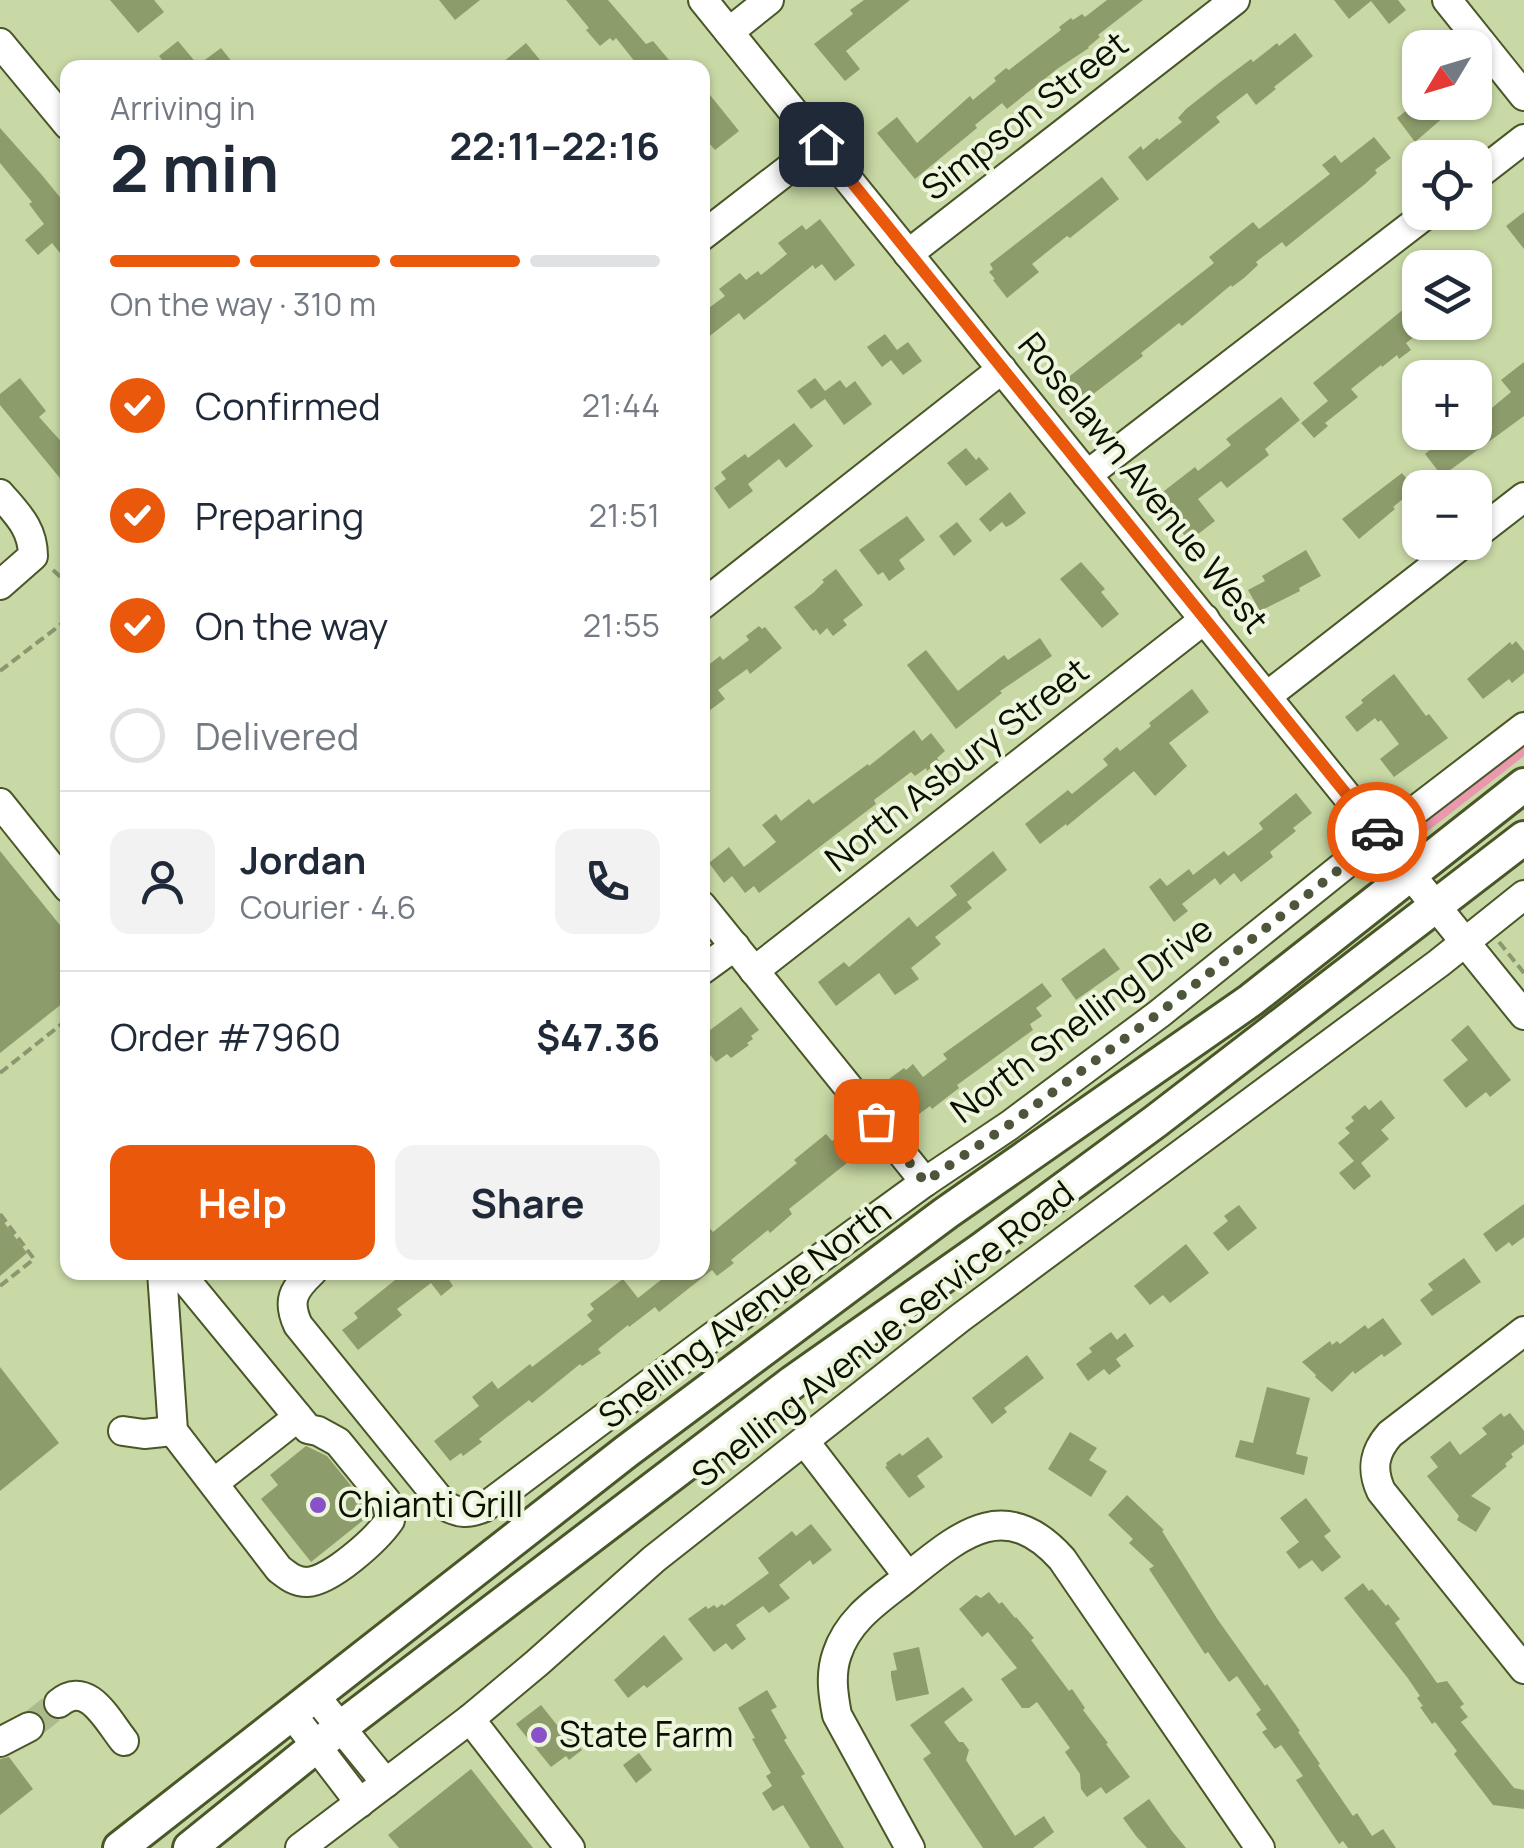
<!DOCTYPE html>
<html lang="en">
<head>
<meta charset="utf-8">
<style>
  :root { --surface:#fff; --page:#f2f2f3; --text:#1f2937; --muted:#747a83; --line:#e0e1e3; --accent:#ea580c }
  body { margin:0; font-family:Manrope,sans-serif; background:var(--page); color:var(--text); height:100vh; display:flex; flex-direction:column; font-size:38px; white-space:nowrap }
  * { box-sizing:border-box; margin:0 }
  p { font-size:32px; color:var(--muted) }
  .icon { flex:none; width:55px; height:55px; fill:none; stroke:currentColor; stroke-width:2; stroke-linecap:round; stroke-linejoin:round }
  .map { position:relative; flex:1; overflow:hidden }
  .details { position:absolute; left:60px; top:60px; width:650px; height:1220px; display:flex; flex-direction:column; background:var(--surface); border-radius:20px; box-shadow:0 2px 8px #0004 }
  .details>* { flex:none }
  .needle { width:65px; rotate:232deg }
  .controls { position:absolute; left:1402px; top:30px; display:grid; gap:20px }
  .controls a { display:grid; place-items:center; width:90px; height:90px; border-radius:20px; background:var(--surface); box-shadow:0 2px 8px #0004; font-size:50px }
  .pin { position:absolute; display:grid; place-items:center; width:85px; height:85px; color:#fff; margin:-42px; border-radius:20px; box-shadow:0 5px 15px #0006 }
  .courier { position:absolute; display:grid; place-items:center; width:100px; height:100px; margin:-50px; border:8px solid #ea580c; border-radius:50%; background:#fff; color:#222; box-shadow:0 2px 12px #0007 }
  .head em { font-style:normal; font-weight:700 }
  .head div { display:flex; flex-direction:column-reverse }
  .head { display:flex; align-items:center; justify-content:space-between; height:170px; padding:0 50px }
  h1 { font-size:65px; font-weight:700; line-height:75px }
  .bar { display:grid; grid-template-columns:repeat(4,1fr); gap:15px 10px; align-content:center; height:120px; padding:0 50px }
  .bar i { height:12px; border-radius:8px; background:var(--line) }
  .bar .active { background:var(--accent) }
  .bar p { grid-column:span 4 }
  .line { display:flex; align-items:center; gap:25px; padding:0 50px; border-top:2px solid var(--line) }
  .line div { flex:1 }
  .round { display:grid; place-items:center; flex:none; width:105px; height:105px; border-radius:20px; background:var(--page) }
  ol { padding:0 50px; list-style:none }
  li { display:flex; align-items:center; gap:30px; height:110px }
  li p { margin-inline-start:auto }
  li .icon { padding:10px; border-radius:50%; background:var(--accent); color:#fff; stroke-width:4 }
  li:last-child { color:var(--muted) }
  li i { width:55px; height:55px; border:5px solid var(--line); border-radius:50% }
  .primary-button { display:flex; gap:20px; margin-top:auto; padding:20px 50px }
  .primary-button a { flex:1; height:115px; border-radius:20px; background:var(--accent); color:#fff; font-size:40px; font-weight:700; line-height:115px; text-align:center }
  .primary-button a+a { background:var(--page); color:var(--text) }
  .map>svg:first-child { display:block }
  .green { fill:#ea98ad }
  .building { fill:#8d9c6b }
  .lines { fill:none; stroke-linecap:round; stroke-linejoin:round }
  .minor-tunnel { stroke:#acbb8c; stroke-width:28; stroke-dasharray:28 14; stroke-linecap:butt }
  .minor-casing { stroke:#495628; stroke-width:32 }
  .major-casing { stroke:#495628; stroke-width:38 }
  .path { stroke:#8a976f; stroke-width:4; stroke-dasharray:10 5; stroke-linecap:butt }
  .minor { stroke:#fff; stroke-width:28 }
  .major { stroke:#fff; stroke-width:32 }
  .done { stroke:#4d563a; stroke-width:10; stroke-dasharray:0 18 }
  .route { stroke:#ea580c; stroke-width:12 }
  .poi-dot { fill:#8a52c9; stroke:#edf6dc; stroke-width:4 }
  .labels { text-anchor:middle; stroke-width:8; stroke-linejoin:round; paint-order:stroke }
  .street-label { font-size:35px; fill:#0b1001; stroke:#edf6dc }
  .poi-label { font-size:35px; fill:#0b1001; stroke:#edf6dc; text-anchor:start }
</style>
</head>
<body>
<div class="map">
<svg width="1524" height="1848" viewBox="0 0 1524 1848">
  <rect width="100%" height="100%" fill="#c8d9a5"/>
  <polygon class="green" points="1524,747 1524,756 1424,834 1421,833 1416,826 1450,798"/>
  <g class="building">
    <polygon points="110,0 154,0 164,12 138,33"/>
    <polygon points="439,0 480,0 455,20"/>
    <polygon points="566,0 608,0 646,44 653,41 669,60 659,68 640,68 616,38 613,41 610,38 600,46 586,30 589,28"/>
    <polygon points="864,0 910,0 846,51 860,69 845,81 814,44 853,14 850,10"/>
    <polygon points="1107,0 1143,0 1098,35 1100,37 1088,47 1089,48 1057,69 1007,109 1002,103 975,125 977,128 915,179 877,133 897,117 917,143 970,96 973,100 996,81 994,78 1006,68 1009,70 1061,30 1059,27 1071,18 1073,20 1082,14 1085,17"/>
    <polygon points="1334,0 1398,0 1406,10 1389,24 1371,1 1349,19"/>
    <polygon points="1295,33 1313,56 1274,87 1276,89 1256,105 1247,93 1216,117 1220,122 1147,181 1128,157 1141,146 1143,150 1157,138 1159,140 1182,122 1178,118 1186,109 1219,83 1251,59 1253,62 1277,43 1279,46"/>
    <polygon points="178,41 198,65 221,48 237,68 168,68 159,56"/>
    <polygon points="526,43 540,60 530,68 496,68"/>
    <polygon points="702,85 739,131 715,150 702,135"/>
    <polygon points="1417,102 1461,102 1415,142 1397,118"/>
    <polygon points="0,128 41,174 68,207 68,263 52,243 38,255 25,240 44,224 29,204 32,202 0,163"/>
    <polygon points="1374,137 1391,158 1375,170 1377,173 1365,184 1286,247 1282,242 1256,262 1258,265 1244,278 1232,287 1231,285 1182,326 1179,323 1141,353 1143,356 1084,401 1066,379 1214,263 1209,257 1253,222 1259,229 1330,174 1322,165 1335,155 1341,163"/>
    <polygon points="1102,177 1119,199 1070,238 1067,236 1032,264 1039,272 1007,298 993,280 995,279 989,272 993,269 990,264"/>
    <polygon points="1524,212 1524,249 1506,226"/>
    <polygon points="820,219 855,265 835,281 822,264 815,269 813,265 744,320 739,313 702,342 702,313 725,296 719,289 740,273 746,280 758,271 761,275 787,254 778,243 802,225 806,230"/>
    <polygon points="1405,308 1423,330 1406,343 1411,350 1399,359 1397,355 1382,367 1381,365 1351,389 1358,397 1325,423 1328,426 1314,438 1301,423 1328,401 1313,383"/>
    <polygon points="885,334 897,350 908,342 922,361 903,375 891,360 882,367 867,347"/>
    <polygon points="1524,362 1524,416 1442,476 1425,454 1452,432 1475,432 1475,422 1511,392 1501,380"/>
    <polygon points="20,378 46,411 39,417 68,449 68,488 0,405 0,394"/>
    <polygon points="815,378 825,391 840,380 846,388 855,381 872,404 844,425 825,399 811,409 797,391"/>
    <polygon points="1281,397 1300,420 1265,449 1269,455 1227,488 1221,481 1198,499 1215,521 1189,541 1155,498 1195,467 1198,471 1231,445 1226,439"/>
    <polygon points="794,423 813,446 786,468 779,459 748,484 753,491 729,509 714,488 726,479 721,472 745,454 748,458"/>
    <polygon points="966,448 976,460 979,457 989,469 966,486 947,463"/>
    <polygon points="1402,473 1415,489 1393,507 1395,509 1359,539 1342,519"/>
    <polygon points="1010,492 1026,513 1012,524 1006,527 1002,522 990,532 979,519"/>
    <polygon points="907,516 925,540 899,560 905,569 889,581 883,572 878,575 859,550"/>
    <polygon points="957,522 972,541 954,556 939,536"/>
    <polygon points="1306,550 1321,576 1299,588 1300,591 1260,611 1248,590 1265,581 1262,576"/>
    <polygon points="1081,562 1105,589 1101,592 1119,614 1102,628 1060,579"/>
    <polygon points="836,569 863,605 843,620 847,625 833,636 827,628 820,635 816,629 813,631 794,607 813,593 824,582 822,580"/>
    <polygon points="759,626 762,629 765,627 782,648 750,674 747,669 718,690 725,699 702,716 702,670 720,656 723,660 749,640 746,636"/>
    <polygon points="1040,638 1052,656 1000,691 1002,693 956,729 907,665 926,650 958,691 1004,655 1008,660"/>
    <polygon points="1516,641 1524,651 1524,673 1512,683 1509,679 1483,699 1467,679 1510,642 1512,645"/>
    <polygon points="1394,674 1426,716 1429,714 1448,738 1394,777 1380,759 1399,744 1381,720 1378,722 1375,718 1357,732 1345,717 1363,703 1361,700"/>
    <polygon points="1192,689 1209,712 1169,743 1187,766 1155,796 1134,771 1067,826 1066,824 1040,844 1025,824 1068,790 1072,794 1108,765 1103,759 1117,747 1120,751 1151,726 1149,723"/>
    <polygon points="914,730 922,741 931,733 945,751 937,758 939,761 927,771 926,768 915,776 911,772 874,800 876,804 759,893 754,886 745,893 732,876 724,883 709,863 729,847 744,867 776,842 762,825 776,814 781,821 809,799 813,804 868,764 869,766"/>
    <polygon points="1296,793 1312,813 1293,828 1296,831 1270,852 1273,857 1241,882 1234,873 1220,885 1215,878 1182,904 1188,911 1174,922 1149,887 1160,878 1167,886 1189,869 1193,875 1224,851 1228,856 1263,829 1259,823"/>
    <polygon points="0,851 68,935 68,999 0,1053"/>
    <polygon points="993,851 1007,870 967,902 972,908 935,937 941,944 911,968 919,979 895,995 879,973 836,1006 818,982 844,962 849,967 909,917 917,927 957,895 950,886"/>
    <polygon points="1104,948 1120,969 1076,1000 1061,979"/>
    <polygon points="1042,983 1052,996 1036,1008 1042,1016 1030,1024 1033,1030 957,1085 959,1088 932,1109 930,1106 915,1117 885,1082 904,1068 906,1070 913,1064 923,1077 947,1059 943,1054"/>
    <polygon points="741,1007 759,1030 751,1036 753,1039 747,1043 749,1045 731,1058 727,1054 716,1062 702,1045 702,1036"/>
    <polygon points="1468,1025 1511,1080 1490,1097 1486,1092 1466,1108 1443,1080 1468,1060 1451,1040"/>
    <polygon points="1381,1100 1395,1118 1381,1130 1389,1139 1361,1163 1371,1176 1354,1190 1339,1173 1354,1161 1338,1143 1350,1133 1345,1128 1354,1121 1351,1117 1365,1105 1369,1110"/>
    <polygon points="826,1134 832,1141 835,1139 852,1159 789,1209 792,1214 770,1233 768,1230 731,1260 734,1263 717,1276 712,1270 659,1312 655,1307 629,1327 628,1325 598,1349 601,1353 582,1366 580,1364 532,1403 529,1400 479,1439 482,1442 463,1456 461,1453 450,1461 434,1441 479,1406 472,1397 492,1381 498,1389 530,1364 532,1367 592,1321 587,1315 594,1309 590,1304 623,1279 638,1298 671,1272 702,1272 702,1219 713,1232 797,1163 794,1160"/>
    <polygon points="1524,1204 1524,1237 1512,1246 1509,1242 1496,1252 1483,1234"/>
    <polygon points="1239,1205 1257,1228 1228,1251 1213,1233 1228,1221 1224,1216"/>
    <polygon points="0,1217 27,1253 0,1276"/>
    <polygon points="1186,1244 1209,1273 1170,1303 1163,1295 1150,1305 1134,1286"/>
    <polygon points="1464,1258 1481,1282 1432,1316 1420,1300 1433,1290 1428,1284"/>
    <polygon points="405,1272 444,1272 453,1286 441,1296 431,1283 397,1309 402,1315 358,1350 342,1330 358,1318 354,1313"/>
    <polygon points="1383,1318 1402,1344 1384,1357 1382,1354 1355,1374 1353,1371 1332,1392 1315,1377 1316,1375 1302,1362 1330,1341 1332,1345 1337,1341 1340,1344 1365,1325 1368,1329"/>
    <polygon points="1111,1332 1117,1340 1125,1333 1134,1346 1116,1359 1121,1366 1109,1375 1104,1369 1088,1381 1076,1364 1092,1352 1089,1348"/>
    <polygon points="1027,1355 1044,1378 1004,1408 1007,1412 992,1424 972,1398"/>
    <polygon points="0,1367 59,1443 0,1491"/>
    <polygon points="1267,1387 1310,1398 1296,1454 1308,1457 1304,1475 1235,1457 1240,1440 1253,1443"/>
    <polygon points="1501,1413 1504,1417 1510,1413 1524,1431 1524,1444 1511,1454 1513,1457 1505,1464 1507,1466 1471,1496 1491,1508 1476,1532 1457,1520 1459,1516 1427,1476 1438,1467 1430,1457 1450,1441 1460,1455 1487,1434 1482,1428"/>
    <polygon points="1070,1432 1097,1448 1089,1460 1107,1471 1091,1497 1048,1469"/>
    <polygon points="928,1437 943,1457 917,1476 925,1487 909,1498 885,1467 887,1466 886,1463 900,1453 902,1456"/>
    <polygon points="306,1446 327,1456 370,1509 371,1514 311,1562 261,1499 278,1485 270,1475"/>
    <polygon points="1127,1495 1164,1530 1162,1531 1218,1620 1265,1686 1267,1684 1300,1731 1298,1732 1320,1764 1318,1765 1353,1816 1357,1813 1372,1836 1383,1829 1396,1848 1348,1848 1343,1841 1339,1844 1296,1780 1303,1776 1281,1745 1275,1749 1262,1732 1267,1729 1256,1714 1261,1710 1237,1676 1229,1682 1208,1652 1205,1654 1149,1569 1154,1566 1129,1543 1133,1539 1108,1515"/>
    <polygon points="1306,1498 1331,1531 1324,1536 1341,1557 1322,1572 1312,1560 1299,1569 1286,1552 1299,1542 1280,1518"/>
    <polygon points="811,1524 832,1550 813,1565 810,1560 779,1585 790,1598 769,1613 763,1606 736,1625 746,1639 732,1650 726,1643 714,1652 688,1619 706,1606 708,1609 714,1605 717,1608 722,1604 724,1606 769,1573 758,1558 792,1531 796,1536"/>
    <polygon points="1363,1583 1369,1591 1372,1589 1386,1606 1388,1604 1400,1619 1395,1623 1437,1683 1447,1681 1464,1704 1460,1707 1468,1717 1461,1722 1514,1788 1524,1790 1524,1809 1493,1805 1454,1754 1457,1751 1435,1722 1432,1724 1420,1707 1423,1706 1417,1698 1420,1696 1407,1677 1344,1598"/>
    <polygon points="989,1592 999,1604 1002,1602 1015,1618 1016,1617 1034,1638 1031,1640 1069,1691 1072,1689 1085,1708 1083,1710 1108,1743 1106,1744 1130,1777 1106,1794 1101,1787 1087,1797 1081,1789 1080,1774 1065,1752 1070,1748 1037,1702 1029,1708 1022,1708 1001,1679 1017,1668 988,1632 982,1637 959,1609 976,1595 981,1598"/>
    <polygon points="664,1635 683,1659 647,1688 644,1685 628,1698 614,1680"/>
    <polygon points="919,1647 929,1694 896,1701 891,1676 891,1671 897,1670 893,1653"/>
    <polygon points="963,1687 973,1700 944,1722 959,1742 963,1742 969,1750 966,1760 1015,1836 1044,1816 1054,1832 1033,1848 983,1848 923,1759 931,1753 910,1725"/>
    <polygon points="767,1690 777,1707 771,1710 787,1738 784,1740 805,1774 801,1776 844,1848 810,1848 783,1805 773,1811 762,1793 772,1786 766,1776 771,1773 752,1739 755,1738 738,1708"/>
    <polygon points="541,1705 561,1730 565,1727 582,1750 569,1760 566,1756 551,1767 516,1724"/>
    <polygon points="639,1753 652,1770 636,1783 623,1765"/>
    <polygon points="9,1757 33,1789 0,1815 0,1759"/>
    <polygon points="471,1769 533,1848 399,1848 388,1835"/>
    <polygon points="1149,1799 1172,1831 1186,1848 1147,1848 1136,1836 1123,1818"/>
  </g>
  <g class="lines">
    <polyline class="minor-tunnel" points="29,1727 59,1703"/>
    <defs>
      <g id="minor">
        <polyline points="703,0 1524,1015"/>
        <polyline points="1447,0 1524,96"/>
        <polyline points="729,32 769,0"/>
        <polyline points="0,43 68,125"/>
        <polyline points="1475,177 1524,139"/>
        <polyline points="702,236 821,144"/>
        <polyline points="908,254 1235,0"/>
        <polyline points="1087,475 1429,212"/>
        <path d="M 0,494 C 17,514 33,528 33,556 L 0,585"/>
        <polyline points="1475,535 1524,497"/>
        <polyline points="702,605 1002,369"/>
        <polyline points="1267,696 1465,542"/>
        <polyline points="0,803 68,888"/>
        <polyline points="702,906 925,1182"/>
        <polyline points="702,970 735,946"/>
        <polyline points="754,971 1205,619"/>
        <path d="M 162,1272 L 173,1431 L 279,1569 C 288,1576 295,1582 307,1582 C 331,1581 377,1539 390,1520 L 387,1502 L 338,1442 L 318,1431 L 308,1429 L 179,1272"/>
        <path d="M 312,1272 C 293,1290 287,1301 298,1325 L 444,1505 C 459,1514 469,1514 485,1507 L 708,1340 L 925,1182 L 1010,1125 L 1159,1014 L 1352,859 L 1524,727"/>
        <path d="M 1524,1331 L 1390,1434 C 1374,1452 1371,1469 1381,1491 L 1524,1669"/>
        <polyline points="123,1431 144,1434 173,1431"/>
        <polyline points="805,1442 908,1576"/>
        <polyline points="214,1483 298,1417"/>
        <polyline points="315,1696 386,1783"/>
        <path d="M 59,1703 C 88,1679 107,1720 124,1741"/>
        <polyline points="291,1713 360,1803"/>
        <polyline points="470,1719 570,1848"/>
        <polyline points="0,1742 29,1727"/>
        <polyline points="300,1848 470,1719 537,1663 654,1559 960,1318 1439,963 1524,895"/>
        <path d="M 910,1848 L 837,1715 C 833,1694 830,1674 837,1654 C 848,1620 877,1601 904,1580 C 957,1538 1003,1493 1062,1559 L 1260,1848"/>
      </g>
      <g id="major">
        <polyline points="120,1848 627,1451 946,1213 1251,1000 1524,785"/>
        <polyline points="190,1848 315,1747 793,1382 982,1249 1156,1121 1524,838"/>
      </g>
    </defs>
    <use href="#minor" class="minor-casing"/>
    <use href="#major" class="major-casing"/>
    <g class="path">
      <polyline points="53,570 68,584"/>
      <polyline points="0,671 68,619"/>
      <polyline points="1499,942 1524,973"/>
      <polyline points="0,1073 68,1019"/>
      <polyline points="0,1214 34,1259 0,1286"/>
    </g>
    <use href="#minor" class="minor"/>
    <use href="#major" class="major"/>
  </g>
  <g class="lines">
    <polyline class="done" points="876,1121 925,1182 1010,1124 1158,1014 1380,837 1377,832"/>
    <polyline class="route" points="821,144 1377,832"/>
  </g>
  <g class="poi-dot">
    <circle cx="318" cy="1505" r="10"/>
    <circle cx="539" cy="1735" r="10"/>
  </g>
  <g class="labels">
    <g class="street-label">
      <text transform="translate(1025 116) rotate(-38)" y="12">Simpson Street</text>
      <text transform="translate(1143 483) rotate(51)" y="12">Roselawn Avenue West</text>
      <text transform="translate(957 765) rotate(-38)" y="12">North Asbury Street</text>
      <text transform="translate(1082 1020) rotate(-37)" y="12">North Snelling Drive</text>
      <text transform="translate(745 1314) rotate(-37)" y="12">Snelling Avenue North</text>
      <text transform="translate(883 1334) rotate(-38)" y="12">Snelling Avenue Service Road</text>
    </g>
    <g class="poi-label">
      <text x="338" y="1517">Chianti Grill</text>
      <text x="559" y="1747">State Farm</text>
    </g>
  </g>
</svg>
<div class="controls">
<a><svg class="needle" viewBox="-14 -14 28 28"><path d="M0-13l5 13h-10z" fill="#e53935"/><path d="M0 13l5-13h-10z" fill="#747a83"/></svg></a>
<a><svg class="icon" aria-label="locate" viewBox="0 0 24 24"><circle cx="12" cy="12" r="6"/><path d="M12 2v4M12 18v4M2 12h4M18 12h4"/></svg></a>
<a><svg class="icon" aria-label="layers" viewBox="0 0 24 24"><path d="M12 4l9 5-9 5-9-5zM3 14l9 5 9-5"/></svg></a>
<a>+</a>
<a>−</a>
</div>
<div class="pin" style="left:876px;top:1121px;background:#ea580c"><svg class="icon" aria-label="bag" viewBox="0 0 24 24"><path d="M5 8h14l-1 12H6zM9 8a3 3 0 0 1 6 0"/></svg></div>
<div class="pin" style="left:821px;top:144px;background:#1f2937"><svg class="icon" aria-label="home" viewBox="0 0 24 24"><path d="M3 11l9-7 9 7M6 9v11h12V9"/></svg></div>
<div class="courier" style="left:1377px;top:832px"><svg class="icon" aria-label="car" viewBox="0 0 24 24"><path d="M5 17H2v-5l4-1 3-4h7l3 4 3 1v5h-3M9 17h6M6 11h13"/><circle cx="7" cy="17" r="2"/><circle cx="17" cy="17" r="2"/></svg></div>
<section class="details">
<div class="head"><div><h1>2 min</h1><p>Arriving in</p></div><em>22:11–22:16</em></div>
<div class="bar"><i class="active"></i><i class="active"></i><i class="active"></i><i></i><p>On the way · 310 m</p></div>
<ol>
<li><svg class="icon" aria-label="check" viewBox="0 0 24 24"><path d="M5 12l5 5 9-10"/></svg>Confirmed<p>21:44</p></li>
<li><svg class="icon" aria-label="check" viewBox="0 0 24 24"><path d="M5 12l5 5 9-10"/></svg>Preparing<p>21:51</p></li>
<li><svg class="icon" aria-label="check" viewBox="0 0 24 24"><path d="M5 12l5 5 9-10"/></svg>On the way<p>21:55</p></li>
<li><i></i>Delivered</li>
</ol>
<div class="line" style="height:180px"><a class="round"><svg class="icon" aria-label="person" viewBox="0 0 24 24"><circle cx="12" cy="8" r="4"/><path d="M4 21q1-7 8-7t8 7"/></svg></a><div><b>Jordan</b><p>Courier · 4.6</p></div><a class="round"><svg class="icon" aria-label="phone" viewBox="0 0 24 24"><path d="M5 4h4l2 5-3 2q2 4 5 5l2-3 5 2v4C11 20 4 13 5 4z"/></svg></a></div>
<div class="line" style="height:130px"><div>Order #7960</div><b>$47.36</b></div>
<div class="primary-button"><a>Help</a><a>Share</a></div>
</section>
</div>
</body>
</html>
